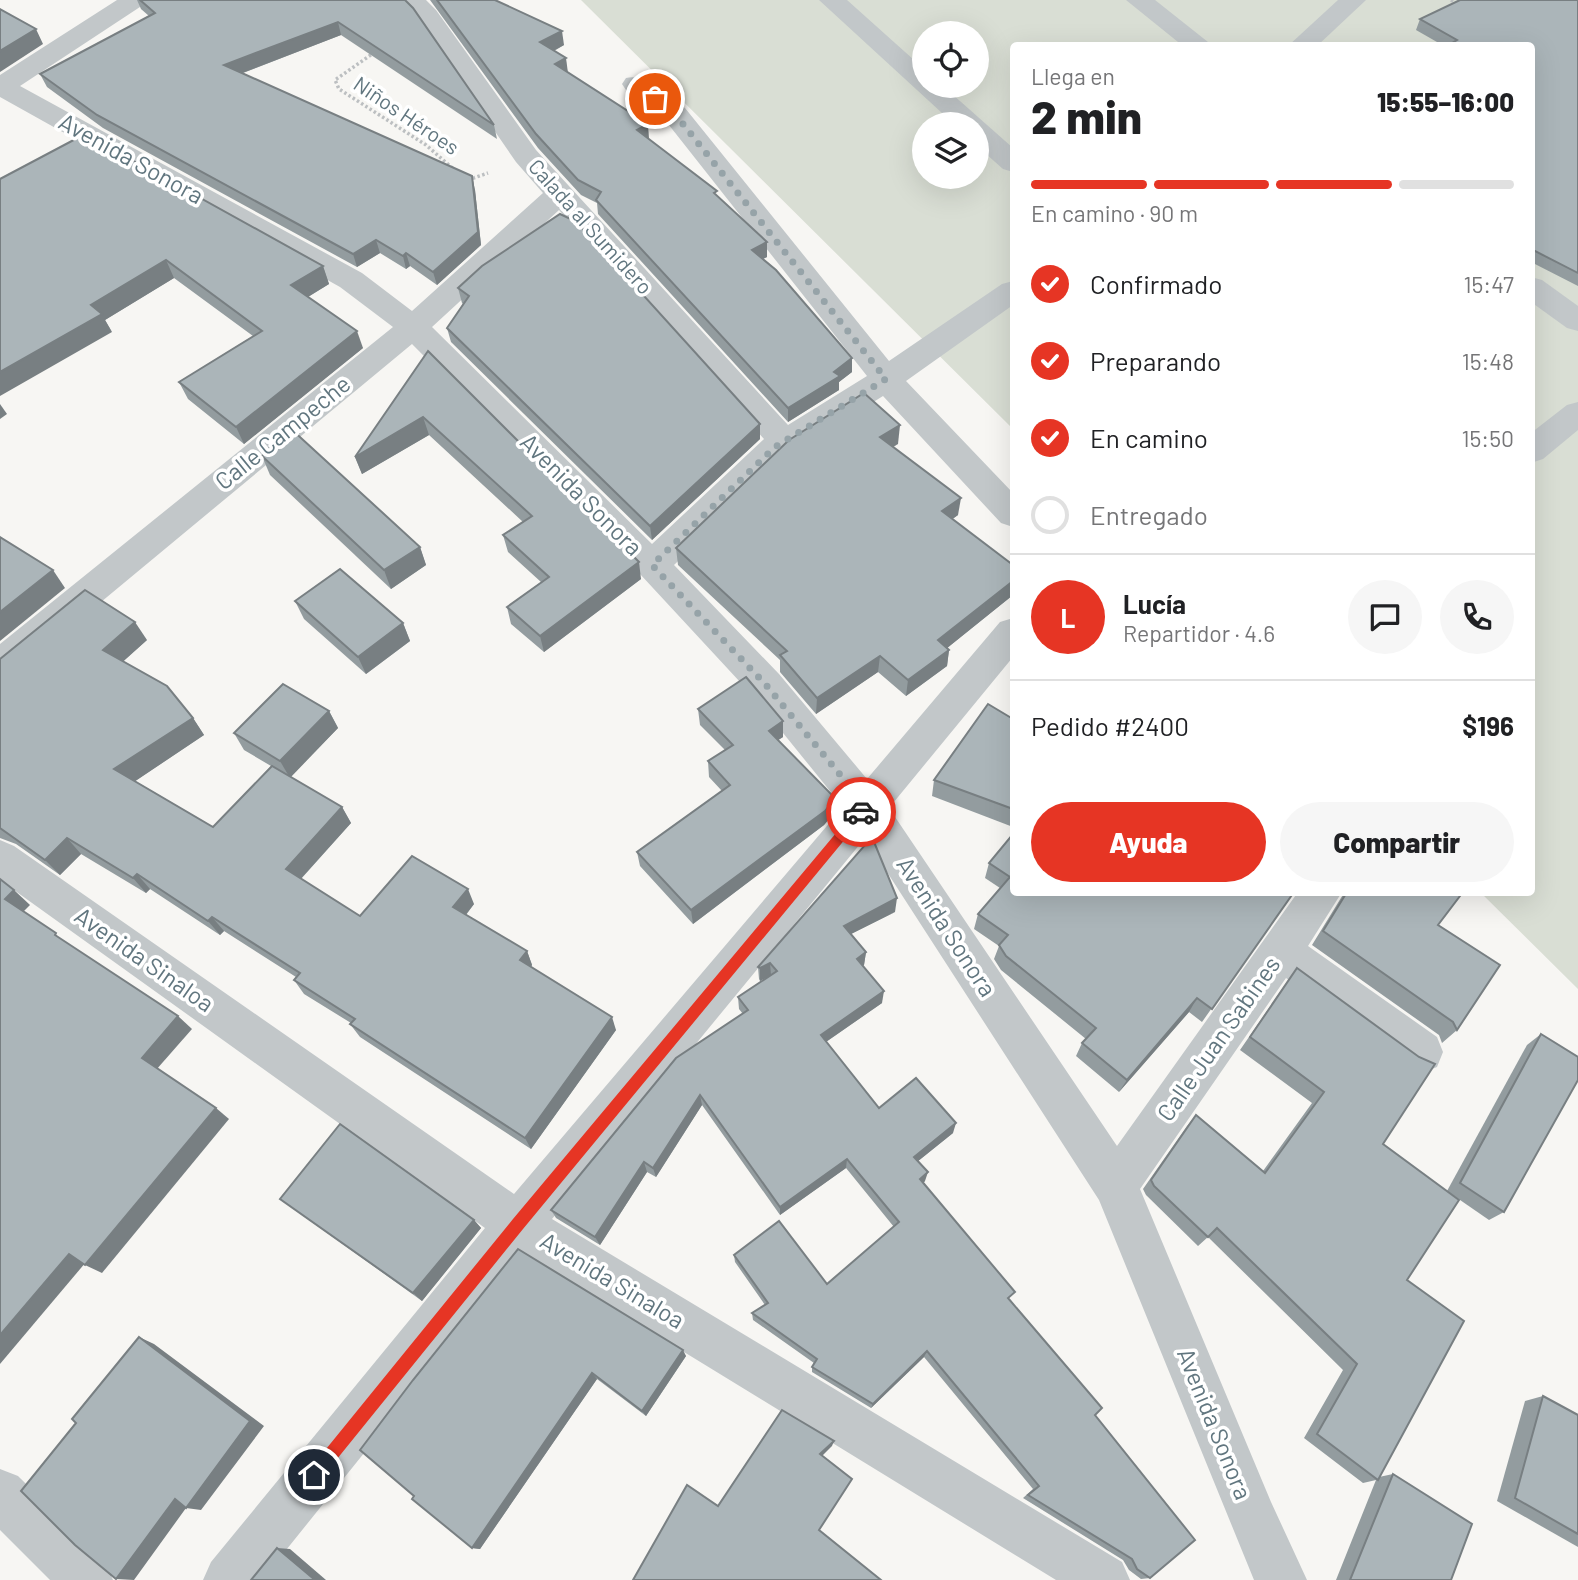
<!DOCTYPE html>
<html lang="es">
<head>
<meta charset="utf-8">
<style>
  :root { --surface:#fff; --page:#f6f6f6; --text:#202124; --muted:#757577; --line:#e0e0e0; --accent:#e63524 }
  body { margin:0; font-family:Barlow,sans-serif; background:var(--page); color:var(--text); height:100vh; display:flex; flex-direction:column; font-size:26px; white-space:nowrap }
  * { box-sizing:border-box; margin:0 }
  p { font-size:23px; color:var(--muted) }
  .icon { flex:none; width:38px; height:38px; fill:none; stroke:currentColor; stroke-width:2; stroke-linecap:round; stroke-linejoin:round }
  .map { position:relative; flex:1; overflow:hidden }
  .panel { position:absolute; left:1010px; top:42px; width:525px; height:854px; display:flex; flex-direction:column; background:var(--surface); border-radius:7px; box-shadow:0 7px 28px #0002 }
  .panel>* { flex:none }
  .tools { position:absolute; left:912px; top:21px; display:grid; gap:14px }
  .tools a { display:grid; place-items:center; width:77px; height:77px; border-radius:50%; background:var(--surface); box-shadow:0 7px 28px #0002; font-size:35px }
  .pin { position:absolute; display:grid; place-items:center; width:60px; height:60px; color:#fff; margin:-30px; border:4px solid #fff; border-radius:50%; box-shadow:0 2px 7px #0007 }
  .courier { position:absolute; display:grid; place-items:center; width:70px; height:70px; margin:-35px; border:5px solid #e63524; border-radius:50%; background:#fff; color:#222; box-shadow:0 2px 9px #0007 }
  .headline em { font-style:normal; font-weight:800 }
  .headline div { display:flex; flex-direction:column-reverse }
  .headline { display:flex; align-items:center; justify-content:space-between; height:119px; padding:0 21px }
  h1 { font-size:46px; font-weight:800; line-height:52px }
  .bar { display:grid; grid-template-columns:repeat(4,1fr); gap:10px 7px; align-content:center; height:84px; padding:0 21px }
  .bar i { height:9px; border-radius:5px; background:var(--line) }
  .bar .selected { background:var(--accent) }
  .bar p { grid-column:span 4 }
  .line { display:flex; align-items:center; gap:18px; padding:0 21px; border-top:2px solid var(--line) }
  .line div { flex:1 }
  .round { display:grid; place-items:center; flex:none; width:74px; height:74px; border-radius:37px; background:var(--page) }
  ol { padding:0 21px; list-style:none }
  li { display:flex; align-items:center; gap:21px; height:77px }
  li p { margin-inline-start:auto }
  li .icon { padding:7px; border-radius:50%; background:var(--accent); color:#fff; stroke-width:4 }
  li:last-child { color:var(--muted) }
  li i { width:38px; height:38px; border:4px solid var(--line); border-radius:50% }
  .button { display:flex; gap:14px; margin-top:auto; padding:14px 21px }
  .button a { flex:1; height:80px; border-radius:42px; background:var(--accent); color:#fff; font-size:28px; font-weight:800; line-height:80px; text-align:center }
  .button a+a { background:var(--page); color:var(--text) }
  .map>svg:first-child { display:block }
  .green { fill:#d9ded4; fill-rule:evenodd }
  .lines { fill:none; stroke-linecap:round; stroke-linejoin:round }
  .path { stroke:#bcbfc1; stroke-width:3.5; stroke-dasharray:2.5 2.5; stroke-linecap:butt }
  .minor { fill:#c2c7c9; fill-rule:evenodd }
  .wall { fill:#939c9f }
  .shaded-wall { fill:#787f82 }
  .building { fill:#abb5b9; stroke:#787f82; stroke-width:2 }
  .route { fill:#e63524 }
  .done { stroke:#96a3a8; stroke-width:7; stroke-dasharray:0 12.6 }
  .labels { text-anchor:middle; stroke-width:7; stroke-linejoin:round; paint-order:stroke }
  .far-street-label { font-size:21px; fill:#61767f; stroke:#fff }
  .street-label { font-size:24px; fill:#61767f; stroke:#fff }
</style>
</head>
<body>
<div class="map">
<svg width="1578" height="1580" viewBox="0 0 1578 1580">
  <rect width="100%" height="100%" fill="#f7f6f3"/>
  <path class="green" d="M 581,0 L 1578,0 L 1578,989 L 1481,893 L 1531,892 L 1531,46 L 1013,46 L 1013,429 ZM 924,33 L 976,33 L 976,86 L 924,86 ZM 924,124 L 976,124 L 976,177 L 924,177 Z"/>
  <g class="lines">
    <g class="path">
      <polyline points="1451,0 1459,5"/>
      <polyline points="375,52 335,80 339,89 426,145 458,173"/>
      <polyline points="468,180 488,173"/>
    </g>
    <g class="minor">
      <path d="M 117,0 L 147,0 L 143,5 L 20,86 L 362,273 L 412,311 L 543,193 L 516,162 L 418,20 L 399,0 L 426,0 L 436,10 L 536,150 L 788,425 L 867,376 L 665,120 L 626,90 L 622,84 L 626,78 C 648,73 668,96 685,108 L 889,361 L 1002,284 L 1013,281 L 1013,305 L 906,381 L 1013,493 L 1013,527 L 1001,523 L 883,396 L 787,456 L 674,565 L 779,674 L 867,779 L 1000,622 L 1013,618 L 1013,657 L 889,808 L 1117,1146 L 1298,892 L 1342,892 L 1308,946 L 1437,1037 L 1443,1052 L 1437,1067 L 1422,1073 L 1407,1067 L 1286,978 L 1140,1189 L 1271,1502 L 1307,1580 L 1254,1580 L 1099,1200 L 865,838 L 552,1219 L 1122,1562 L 1130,1580 L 1056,1580 L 524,1254 L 262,1580 L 203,1580 L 211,1562 L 485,1228 L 0,880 L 0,840 L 14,846 L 514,1194 L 843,807 L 753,696 L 640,574 L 412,344 L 13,675 L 0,680 L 0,644 L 393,327 L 340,287 L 0,97 L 0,75 ZM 559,210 L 764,439 L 652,544 L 432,327 Z"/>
      <polygon points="819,0 847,0 924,69 924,86 943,86 1013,148 1013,172 1003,169 976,145 976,124 954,124"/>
      <polygon points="1126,0 1155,0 1213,46 1183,46"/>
      <polygon points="1338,0 1366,0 1317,46 1288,46"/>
      <polygon points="1531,277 1542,280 1578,306 1578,331 1567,328 1531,302"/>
      <polygon points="1578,402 1578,430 1543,459 1531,463 1531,433 1567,405"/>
      <polygon points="0,1469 18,1476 105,1562 113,1580 50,1580 0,1530"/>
    </g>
  </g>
  <g class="wall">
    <polygon points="137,0 405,0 494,125 497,139 341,35 243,73 475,190 481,245 437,285 410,266 406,269 380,253 357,267 103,128 47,87 40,74 149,16 141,9"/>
    <polygon points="430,0 495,0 564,45 554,51 567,72 717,197 767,242 767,257 763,259 852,358 852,372 839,382 839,390 788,422 598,214 597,203 581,195 538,148"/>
    <polygon points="1578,0 1578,286 1531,262 1531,46 1444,46 1416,30 1420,19"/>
    <polygon points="0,179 323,266 329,284 308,297 363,348 244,444 188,399 179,382 253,336 174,278 105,320 112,332"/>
    <polygon points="458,288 760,439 652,540 451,342 447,328 463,304 462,303"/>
    <polygon points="428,351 641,579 544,652 511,624 507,607 541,582 508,552 503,535 523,522 429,435 362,474 355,457"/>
    <polygon points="898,444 893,447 958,515 952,519 1013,565 1013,595 947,648 949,650 947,666 906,696 878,672 816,714 780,672 780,660 678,565 676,548"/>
    <polygon points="262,456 420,547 426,565 391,589 270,475"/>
    <polygon points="295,601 403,623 410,641 366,674 304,619"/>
    <polygon points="147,640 123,661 193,718 204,735 135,781 213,827 271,766 244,750 234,733 329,711 338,728 290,777 342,807 351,823 301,879 360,916 474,904 466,915 527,951 532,965 531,967 616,1030 531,1149 360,1037 350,1024 351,1023 304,994 294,980 296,977 224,931 220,935 150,889 146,893 81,854 60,875 16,844 0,838 0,659"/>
    <polygon points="698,709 783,737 778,740 834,813 824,825 693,924 640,866 637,852 722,791 709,777 708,761 725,750 700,725"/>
    <polygon points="1013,719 1013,827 932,796 934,780"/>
    <polygon points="989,863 1294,892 1202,1022 1189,1012 1119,1092 1076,1056 1082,1043 1086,1039 1001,970 994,959 999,946 974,929 978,914 1000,888 985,878"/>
    <polygon points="1344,892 1463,892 1438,925 1457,1030 1442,1043 1439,1035 1312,945 1344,893"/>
    <polygon points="895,912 851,934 866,952 864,965 863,966 882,1003 826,1042 879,1108 953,1133 918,1161 925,1181 923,1183 1095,1415 1150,1578 1141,1579 1129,1570 1123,1560 1023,1498 1033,1489 924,1357 871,1408 812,1372 812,1367 814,1363 753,1320 752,1313 765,1305 735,1262 734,1255 827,1284 894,1227 846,1168 780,1215 702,1105 656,1177 647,1172 600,1245 556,1218 551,1210 743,1014 739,1009 738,997 771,975 760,981 759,979 758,967"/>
    <polygon points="1297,968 1383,1144 1407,1280 1379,1477 1393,1474 1451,1580 1336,1580 1376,1480 1363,1483 1304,1438 1343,1370 1208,1237 1198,1246 1146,1195 1143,1189 1187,1126 1196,1115 1263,1171 1312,1103 1240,1050 1287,982"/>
    <polygon points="1541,1034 1504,1212 1489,1220 1447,1191 1527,1045"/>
    <polygon points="280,1199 474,1220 481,1228 422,1301"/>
    <polygon points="518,1249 686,1356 646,1416 597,1379 480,1549 472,1548 414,1496"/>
    <polygon points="1543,1396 1578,1415 1578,1547 1497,1501 1525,1401"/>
  </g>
  <g class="shaded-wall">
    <polygon points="338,22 341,35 229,78 224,65"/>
    <polygon points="36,29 43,44 0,72 0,51"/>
    <polygon points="562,31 564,45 542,57 540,42"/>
    <polygon points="566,58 568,73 555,64"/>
    <polygon points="648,124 649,139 638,145 637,130"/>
    <polygon points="472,176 475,190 481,245 437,285 433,272"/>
    <polygon points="376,240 380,253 357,267 353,254"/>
    <polygon points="767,242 767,257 752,264 752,250"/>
    <polygon points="406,253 410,266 406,269 403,256"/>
    <polygon points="166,260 174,278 105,320 112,332 0,396 0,372 91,305"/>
    <polygon points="323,266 329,284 298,303 291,285"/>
    <polygon points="357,331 363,348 244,444 236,427"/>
    <polygon points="852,358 852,372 839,382 839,390 788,422 788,408"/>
    <polygon points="0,404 7,414 0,419"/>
    <polygon points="423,417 429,435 362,474 355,457"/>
    <polygon points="760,424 760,439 652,540 650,526"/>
    <polygon points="900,425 898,444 879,455 880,437"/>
    <polygon points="961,498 958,515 939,529 942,511"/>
    <polygon points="420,547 426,565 391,589 384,570"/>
    <polygon points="639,562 641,579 544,652 540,636"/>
    <polygon points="53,570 65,588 0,641 0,612"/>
    <polygon points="1013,581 1013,595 936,657 938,640"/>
    <polygon points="135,622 147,640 116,668 103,650"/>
    <polygon points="403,623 410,641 366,674 358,657"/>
    <polygon points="949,650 947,666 906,696 908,680"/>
    <polygon points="880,656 878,672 816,714 817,698"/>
    <polygon points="329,711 338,728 290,778 280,761"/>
    <polygon points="193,718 204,735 128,786 114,769"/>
    <polygon points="783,721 783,737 769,746 769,731"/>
    <polygon points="835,798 834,813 824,825 693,924 691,910"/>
    <polygon points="342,807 351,823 296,884 286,869"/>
    <polygon points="67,838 81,854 60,875 45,860"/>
    <polygon points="137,874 150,889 146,893 133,878"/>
    <polygon points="468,889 474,904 460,922 453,907"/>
    <polygon points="14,890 30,905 21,914 5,899"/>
    <polygon points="897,898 895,912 843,938 844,926"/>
    <polygon points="212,917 224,931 220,935 208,921"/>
    <polygon points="527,951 532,965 525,974 520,960"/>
    <polygon points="866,952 864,965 855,971 857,959"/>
    <polygon points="770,963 771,975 760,981 760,968"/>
    <polygon points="884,991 882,1003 820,1046 821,1035"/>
    <polygon points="1197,998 1189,1012 1119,1092 1127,1080"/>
    <polygon points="178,1016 192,1029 156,1070 142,1058"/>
    <polygon points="612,1017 616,1030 531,1149 525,1138"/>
    <polygon points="700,1095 702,1105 656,1177 653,1168"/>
    <polygon points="216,1108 229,1119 102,1273 85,1265"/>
    <polygon points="956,1123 953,1133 912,1166 914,1157"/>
    <polygon points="847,1159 846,1168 780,1215 780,1207"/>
    <polygon points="644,1162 647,1172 600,1245 595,1237"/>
    <polygon points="928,1172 925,1181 918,1188 920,1179"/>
    <polygon points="474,1220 481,1228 422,1301 413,1293"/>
    <polygon points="69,1254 86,1262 0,1364 0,1335"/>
    <polygon points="139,1337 154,1344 264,1426 201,1510 186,1508 134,1580 116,1579"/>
    <polygon points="683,1350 686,1356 646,1416 642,1411"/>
    <polygon points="927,1351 924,1357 871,1408 873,1404"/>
    <polygon points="592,1373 597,1379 480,1549 472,1548"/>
    <polygon points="834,1441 832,1446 819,1459 820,1454"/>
    <polygon points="277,1548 290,1549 326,1580 315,1580"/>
  </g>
  <g class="building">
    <polygon points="140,0 405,0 413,8 494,125 338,22 224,65 472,176 478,232 433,272 406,253 403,256 376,240 353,254 97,115 40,74 155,13"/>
    <polygon points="437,0 495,0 562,31 540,42 566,58 555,64 648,124 637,130 717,191 714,193 767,242 752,250 776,270 852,358 834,372 840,376 788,408 596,200 601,192 578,180 536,134"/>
    <polygon points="1460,0 1578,0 1578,273 1531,249 1531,46 1447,46 1457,40 1420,19"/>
    <polygon points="0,9 36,29 0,51"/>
    <polygon points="85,134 323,266 291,285 357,331 236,427 179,382 262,331 166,260 91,305 102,314 0,372 0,179"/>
    <polygon points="560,214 577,222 760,424 650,526 447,328 469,296 458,288 482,266"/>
    <polygon points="428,351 639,562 540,636 507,607 549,577 503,535 532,516 423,417 355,457"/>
    <polygon points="864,393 900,425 880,437 961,498 942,511 1013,565 1013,581 938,640 949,650 908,680 880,656 817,698 780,655 787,651 676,548 789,440"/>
    <polygon points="289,427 420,547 384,570 262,456"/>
    <polygon points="0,537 53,570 0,612"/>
    <polygon points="340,569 403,623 358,657 295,601"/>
    <polygon points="85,590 135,622 103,650 167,686 193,718 114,769 213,827 272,766 342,807 286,869 360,916 412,856 468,889 453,907 527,951 520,960 612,1017 525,1138 350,1024 355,1019 294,980 300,973 212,917 208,921 137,874 133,878 67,838 45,860 0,828 0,659"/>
    <polygon points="746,677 783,721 769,731 835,798 825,811 691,910 637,852 730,785 708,761 733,745 698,709"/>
    <polygon points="283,684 329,711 280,761 234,733"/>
    <polygon points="988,704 1013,719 1013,809 934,780"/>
    <polygon points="1013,834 1013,892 1294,892 1212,1009 1197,998 1127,1080 1082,1043 1096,1028 1006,956 999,945 1008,935 978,914 1010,877 989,863"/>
    <polygon points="872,837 897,898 844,926 866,952 857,959 884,991 821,1035 879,1108 916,1078 956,1123 914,1157 928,1172 920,1179 1015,1292 1008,1298 1102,1408 1095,1415 1195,1540 1150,1578 1137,1569 1132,1559 1028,1495 1039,1486 927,1351 873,1404 812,1367 817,1359 752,1313 768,1303 734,1255 779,1221 827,1284 899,1222 847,1159 780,1207 700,1095 653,1168 644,1162 595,1237 551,1210 676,1058 748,1010 738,997 777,971 770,963 760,968 758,967"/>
    <polygon points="0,879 14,890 5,899 56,933 55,935 178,1016 142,1058 216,1108 85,1265 69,1254 0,1335"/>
    <polygon points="1347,892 1463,892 1438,925 1500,965 1457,1030 1453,1022 1323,931"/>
    <polygon points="1297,968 1419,1057 1435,1064 1383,1144 1459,1200 1407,1280 1464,1321 1378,1480 1317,1434 1357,1364 1217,1228 1208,1237 1154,1186 1151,1180 1196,1115 1265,1173 1324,1092 1250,1037"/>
    <polygon points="1541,1034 1578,1057 1578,1080 1504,1212 1460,1183"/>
    <polygon points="340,1124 474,1220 413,1293 280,1199"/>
    <polygon points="518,1249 683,1350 642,1411 592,1373 472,1548 412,1499 414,1496 360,1450 413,1380"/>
    <polygon points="139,1337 250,1421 186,1508 175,1499 116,1579 75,1545 21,1491 76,1423 72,1419"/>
    <polygon points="1543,1396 1578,1415 1578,1534 1515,1498"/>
    <polygon points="782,1410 834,1441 820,1454 852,1479 819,1530 881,1580 633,1580 687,1485 718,1506"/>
    <polygon points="1393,1474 1472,1524 1451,1580 1350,1580"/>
    <polygon points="277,1548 315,1580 251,1580"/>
  </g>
  <polygon class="route" points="861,807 865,808 865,815 523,1229 320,1480 314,1483 309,1480 307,1475 309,1470 513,1219 857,808"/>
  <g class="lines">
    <polyline class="done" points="655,99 675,114 886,379 775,447 652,565 766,685 866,806 861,812"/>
  </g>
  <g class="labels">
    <g class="far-street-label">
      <text transform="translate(406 116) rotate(34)" y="7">Niños Héroes</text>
      <text transform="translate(590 227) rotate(48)" y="7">Calada al Sumidero</text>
    </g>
    <g class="street-label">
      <text transform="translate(131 159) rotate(29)" y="8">Avenida Sonora</text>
      <text transform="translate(283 433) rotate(-39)" y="8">Calle Campeche</text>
      <text transform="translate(581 495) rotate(45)" y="8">Avenida Sonora</text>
      <text transform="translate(946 927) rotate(57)" y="8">Avenida Sonora</text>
      <text transform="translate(144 960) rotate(35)" y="8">Avenida Sinaloa</text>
      <text transform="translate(1219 1039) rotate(-55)" y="8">Calle Juan Sabines</text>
      <text transform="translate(612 1281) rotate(31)" y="8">Avenida Sinaloa</text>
      <text transform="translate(1214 1424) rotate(68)" y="8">Avenida Sonora</text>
    </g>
  </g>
</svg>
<div class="tools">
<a><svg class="icon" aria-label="locate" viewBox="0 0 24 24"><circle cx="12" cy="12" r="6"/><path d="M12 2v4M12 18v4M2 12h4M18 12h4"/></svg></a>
<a><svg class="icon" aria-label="layers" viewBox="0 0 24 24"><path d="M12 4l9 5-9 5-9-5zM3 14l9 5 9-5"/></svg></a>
</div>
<div class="pin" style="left:655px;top:99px;background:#ea580c"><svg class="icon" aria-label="bag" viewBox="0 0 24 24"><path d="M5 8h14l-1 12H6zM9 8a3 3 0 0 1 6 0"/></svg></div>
<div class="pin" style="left:314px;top:1475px;background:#1f2937"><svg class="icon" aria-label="home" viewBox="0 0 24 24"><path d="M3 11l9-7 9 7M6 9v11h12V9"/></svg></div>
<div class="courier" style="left:861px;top:812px"><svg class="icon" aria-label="car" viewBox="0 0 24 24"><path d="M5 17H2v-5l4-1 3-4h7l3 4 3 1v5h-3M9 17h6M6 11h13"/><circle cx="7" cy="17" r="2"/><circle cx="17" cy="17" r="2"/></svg></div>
<section class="panel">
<div class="headline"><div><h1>2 min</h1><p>Llega en</p></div><em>15:55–16:00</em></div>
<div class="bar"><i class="selected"></i><i class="selected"></i><i class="selected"></i><i></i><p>En camino · 90 m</p></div>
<ol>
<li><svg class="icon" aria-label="check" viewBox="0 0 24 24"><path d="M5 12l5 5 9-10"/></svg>Confirmado<p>15:47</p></li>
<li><svg class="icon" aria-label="check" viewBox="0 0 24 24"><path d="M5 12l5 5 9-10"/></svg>Preparando<p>15:48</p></li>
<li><svg class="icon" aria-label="check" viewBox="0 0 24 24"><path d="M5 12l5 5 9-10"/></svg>En camino<p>15:50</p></li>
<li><i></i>Entregado</li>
</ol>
<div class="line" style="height:126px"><b class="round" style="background:var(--accent);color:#fff">L</b><div><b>Lucía</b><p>Repartidor · 4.6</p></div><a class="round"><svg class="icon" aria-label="chat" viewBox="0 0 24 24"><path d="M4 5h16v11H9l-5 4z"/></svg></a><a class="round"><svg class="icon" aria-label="phone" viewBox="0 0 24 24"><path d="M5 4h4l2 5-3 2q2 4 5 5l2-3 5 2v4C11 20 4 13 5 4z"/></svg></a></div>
<div class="line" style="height:91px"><div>Pedido #2400</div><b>$196</b></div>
<div class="button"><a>Ayuda</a><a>Compartir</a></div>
</section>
</div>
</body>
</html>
